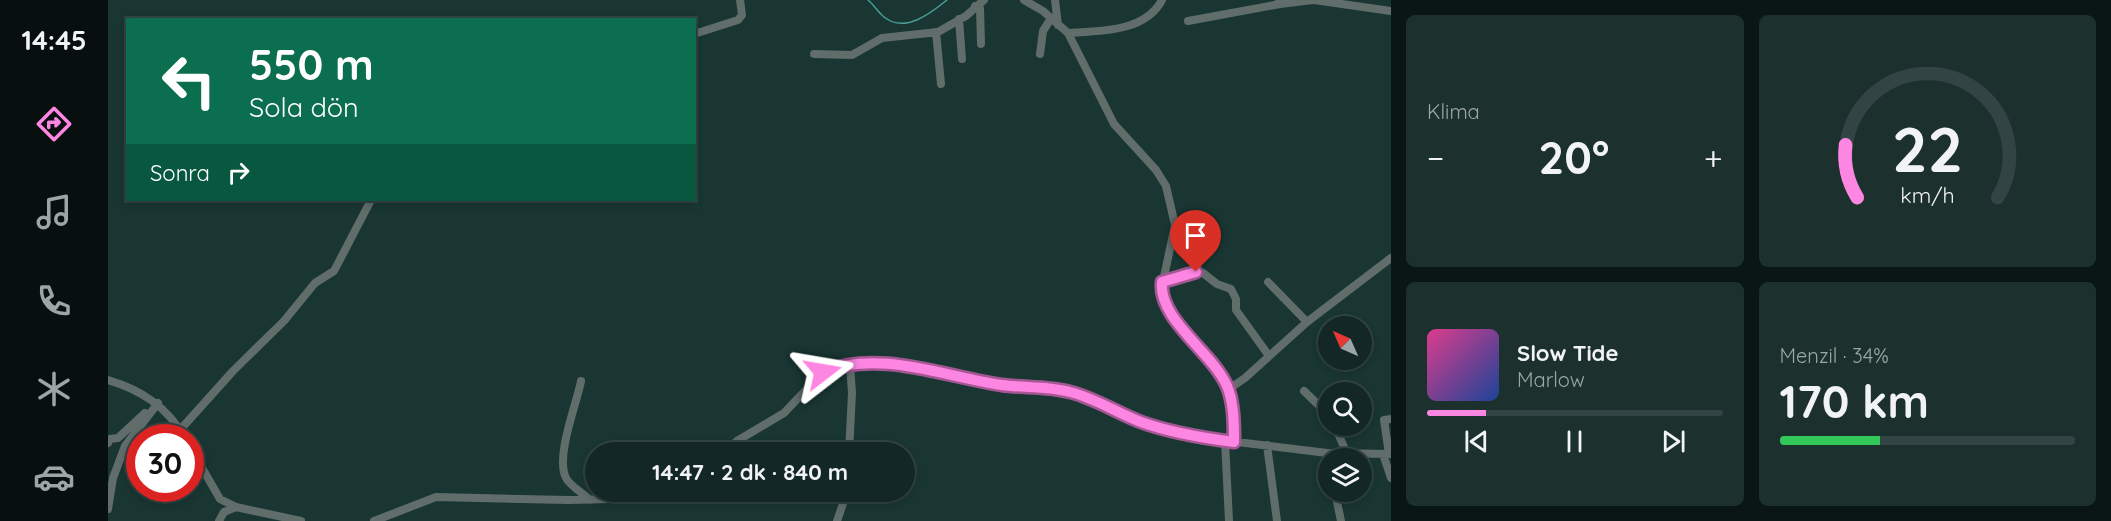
<!DOCTYPE html>
<html lang="tr">
<meta charset="utf-8">
<style>
:root{--surface:#132826;--page:#1c302e;--text:#f1f3f6;--muted:#9da6a7;--line:#324443;--accent:#fd86e2}
body{margin:0;font-family:Quicksand,sans-serif;background:var(--page);color:var(--text);height:100vh;display:flex;flex-direction:column;font-size:22px;white-space:nowrap}
*{box-sizing:border-box;margin:0}
p{font-size:20px;color:var(--muted)}
.icon{flex:none;width:33px;height:33px;fill:none;stroke:currentColor;stroke-width:2;stroke-linecap:round;stroke-linejoin:round}
.map{position:relative;flex:1;overflow:hidden}
.panel{display:flex;flex-direction:column;gap:15px;padding:15px;background:#0a1615;width:720px}
.panel>*{flex:none}
.top-card{position:absolute;left:18px;top:18px;width:570px;height:183px;border-radius:0px;box-shadow:0 3px 9px #0003,0 0 0 2px var(--line);background:#0b6e4f;color:#fff;overflow:hidden}
.needle{width:39px;rotate:315deg}
.fabs{position:absolute;left:1210px;top:316px;display:grid;gap:12px}
.fabs a{display:grid;place-items:center;width:54px;height:54px;border-radius:50%;background:var(--surface);box-shadow:0 3px 9px #0003,0 0 0 2px var(--line);font-size:30px}
.speed{position:absolute;left:18px;top:424px;display:flex;gap:12px;font-size:30px;font-weight:700;text-align:center}
.speed>*{display:grid;place-content:center;width:78px;height:78px;border-radius:50%;background:var(--surface);box-shadow:0 3px 9px #0003,0 0 0 2px var(--line);line-height:1}
.speed .limit{border:9px solid #d22;background:#fff;color:#111}
.pin{position:absolute;display:grid;place-items:center;width:51px;height:51px;color:#fff;margin:-62px -26px;border-radius:50% 50% 50% 0;rotate:-45deg;box-shadow:0 0 6px #0007}
.pin .icon{rotate:45deg}
.me{position:absolute;width:66px;margin:-33px;rotate:76deg;stroke-linejoin:round;filter:drop-shadow(0 0 4px #0008)}
.turn{display:flex;align-items:center;gap:21px;height:126px;padding:0 24px;font-size:27px}
.turn .icon{width:78px;height:78px;stroke-width:2.5}
.turn b{display:block;font-size:42px;line-height:51px}
.then{display:flex;align-items:center;height:57px;padding:0 24px;background:#0003;gap:12px;font-size:22px}
.big{font-size:45px;font-weight:700;line-height:1.1}
.panel .tile{flex:1;display:flex;flex-direction:column;justify-content:center;gap:9px;min-width:0;padding:0 21px;border-radius:9px;background:var(--page)}
.panel .dial{align-items:center;gap:0}
.dial svg{height:156px;overflow:visible;fill:none;stroke:var(--line);stroke-width:7;stroke-linecap:round;text-anchor:middle}
.dial text{fill:var(--text);stroke:none}
.song{display:flex;align-items:center;gap:18px}
.cover{width:72px;height:72px;border-radius:9px;background:linear-gradient(135deg,hsl(330 70% 55%),hsl(220 70% 35%))}
.played{height:6px;border-radius:3px;background:linear-gradient(90deg,var(--accent) 20%,var(--line) 20%)}
.keys{display:flex;justify-content:space-around;direction:ltr}
.heat{display:flex;justify-content:space-between;align-items:center;font-size:33px;direction:ltr}
.charge{height:9px;border-radius:4px;background:linear-gradient(90deg,#34c759 34%,var(--line) 0)}
.panel .tiles{flex:1;display:grid;gap:15px;grid-template-columns:repeat(2,1fr)}
.trip{position:absolute;left:477px;top:442px;width:330px;height:60px;border-radius:30px;background:var(--surface);box-shadow:0 3px 9px #0003,0 0 0 2px var(--line);font-weight:700;line-height:60px;text-align:center}
main{display:flex;flex:1;min-height:0}
.tabs{display:flex;flex-direction:column;width:108px;justify-content:space-around;align-items:center;background:#08100f;color:var(--muted)}
.tabs .icon{width:42px;height:42px}
.tabs .current{color:var(--accent)}
.tabs b{font-size:27px;color:var(--text)}
.map>svg:first-child{display:block}
</style>
<main>
<nav class="tabs">
<b>14:45</b>
<svg class="icon current" aria-label="directions" viewBox="0 0 24 24"><path d="M12 3l9 9-9 9-9-9zM9 14v-3h6M13 9l2 2-2 2"/></svg>
<svg class="icon" aria-label="music" viewBox="0 0 24 24"><path d="M9 18V5l10-2v13"/><circle cx="6" cy="18" r="3"/><circle cx="16" cy="16" r="3"/></svg>
<svg class="icon" aria-label="phone" viewBox="0 0 24 24"><path d="M5 4h4l2 5-3 2q2 4 5 5l2-3 5 2v4C11 20 4 13 5 4z"/></svg>
<svg class="icon" aria-label="climate" viewBox="0 0 24 24"><path d="M12 3v18M4 7l16 10M4 17L20 7"/></svg>
<svg class="icon" aria-label="car" viewBox="0 0 24 24"><path d="M5 17H2v-5l4-1 3-4h7l3 4 3 1v5h-3M9 17h6M6 11h13"/><circle cx="7" cy="17" r="2"/><circle cx="17" cy="17" r="2"/></svg>
</nav>
<div class="map">
<svg width="1283" height="521" viewBox="0 0 1283 521">
<rect width="100%" height="100%" fill="#193633"/>
<g fill="none" stroke-linecap="round" stroke-linejoin="round">
<path stroke="#489c95" stroke-width="1.5" d="M760 0C766 5 770 12 776 17 797 34 823 13 839 0"/>
<path stroke="#606d6b" stroke-width="8" d="M916 0 935 11 960 33C993 31 1037 32 1054 0
M947 0 950 25
M1206 0 1283 11
M1172 4 1205 0
M867 6 872 8 873 44
M851 19 854 59
M1080 21 1172 4 1171 0
M828 32 833 84
M960 33 1006 124 1048 170 1058 186 1067 225 1053 291 1065 317 1100 357 1121 389 1127 442
M586 34 630 20 634 15 632 0
M706 54 744 55 774 38 830 32 858 16 876 0
M932 54 935 31 942 20
M1054 282 1088 272 1095 273 1109 284 1123 289 1128 299V310L1161 356
M1160 282 1199 322
M0 380C34 390 59 407 77 438
M473 381C469 403 447 457 458 478 461 485 476 494 482 500
M1121 389 1137 378 1199 322 1283 258
M1196 391 1221 415
M1227 426 1238 452
M72 430 125 371 176 321 207 283 226 271 263 200
M1117 441 1121 521
M0 443 2 439 10 438 37 413
M1159 445 1169 521
M82 447 112 499 128 507 193 521
M616 453 629 441 676 413 715 372 742 365H782L808 367 895 385 962 392 1034 422 1088 437 1219 453 1283 454
M741 453 744 393 742 365
M1219 453 1221 462
M1275 454 1283 478
M1281 454 1276 420 1283 419
M1227 492 1233 521
M0 509 5 478 17 446 50 403
M111 521 116 512 128 507
M266 521 328 497 460 500 503 499 541 492
M729 521 739 492"/>
</g>
<g fill="none" stroke-linecap="round" stroke-linejoin="round">
<g stroke="#a45793" stroke-width="15">
<path id="route" d="M715 372C772 349 837 377 894 385 916 388 940 386 962 392 987 398 1009 413 1033 422 1063 433 1095 438 1126 442 1126 425 1126 402 1119 386 1104 352 1050 319 1054 282L1088 272"/>
</g>
<use href="#route" stroke="#fd86e2" stroke-width="10"/>
</g>
</svg>
<div class="fabs">
<a><svg class="needle" viewBox="-14 -14 28 28"><path d="M0-13l5 13h-10z" fill="#e53935"/><path d="M0 13l5-13h-10z" fill="#9da6a7"/></svg></a>
<a><svg class="icon" aria-label="search" viewBox="0 0 24 24"><circle cx="10" cy="10" r="6"/><path d="M15 15l6 6"/></svg></a>
<a><svg class="icon" aria-label="layers" viewBox="0 0 24 24"><path d="M12 4l9 5-9 5-9-5zM3 14l9 5 9-5"/></svg></a>
</div>
<div class="speed"><div class="limit">30</div></div>
<div class="pin" style="left:1088px;top:272px;background:#d93025"><svg class="icon" aria-label="arrive" viewBox="0 0 24 24"><path d="M6 21V4h12l-3 4 3 4H6"/></svg></div>
<svg class="me" style="left:715px;top:372px" viewBox="-20 -20 40 40"><path d="M0-17L14 15 0 8-14 15z" fill="#fd86e2" stroke="#fff" stroke-width="4"/></svg>
<div class="trip">14:47 · 2 dk · 840 m</div>
<div class="top-card">
<div class="turn"><svg class="icon" aria-label="left" viewBox="0 0 24 24"><path d="M17 20v-9H6M10 6l-5 5 5 5"/></svg><div><b>550 m</b>Sola dön</div></div>
<div class="then">Sonra<svg class="icon" aria-label="right" viewBox="0 0 24 24"><path d="M7 20v-9h11M14 6l5 5-5 5"/></svg></div>
</div>
</div>
<section class="panel">
<div class="tiles">
<div class="tile"><p>Klima</p>
<div class="heat"><a>−</a><b class="big">20°</b><a>+</a></div>
</div>
<div class="tile dial"><svg viewBox="0 0 100 80">
<path d="M14 69A42 42 0 1 1 86 69"/>
<path d="M14 69A42 42 0 0 1 8 42" stroke="#fd86e2"/>
<text x="50" y="56" font-size="32" font-weight="700">22</text>
<text x="50" y="72" font-size="11">km/h</text>
</svg></div>
<div class="tile">
<div class="song"><i class="cover"></i><div><b>Slow Tide</b><p>Marlow</p></div></div>
<div class="played"></div>
<div class="keys"><svg class="icon" aria-label="previous" viewBox="0 0 24 24"><path d="M18 5L8 12l10 7zM5 5v14"/></svg><svg class="icon" aria-label="pause" viewBox="0 0 24 24"><path d="M8 5v14M16 5v14"/></svg><svg class="icon" aria-label="next" viewBox="0 0 24 24"><path d="M6 5l10 7-10 7zM19 5v14"/></svg></div>
</div>
<div class="tile"><p>Menzil · 34%</p><b class="big">170 km</b><div class="charge"></div></div>
</div>
</section>
</main>
